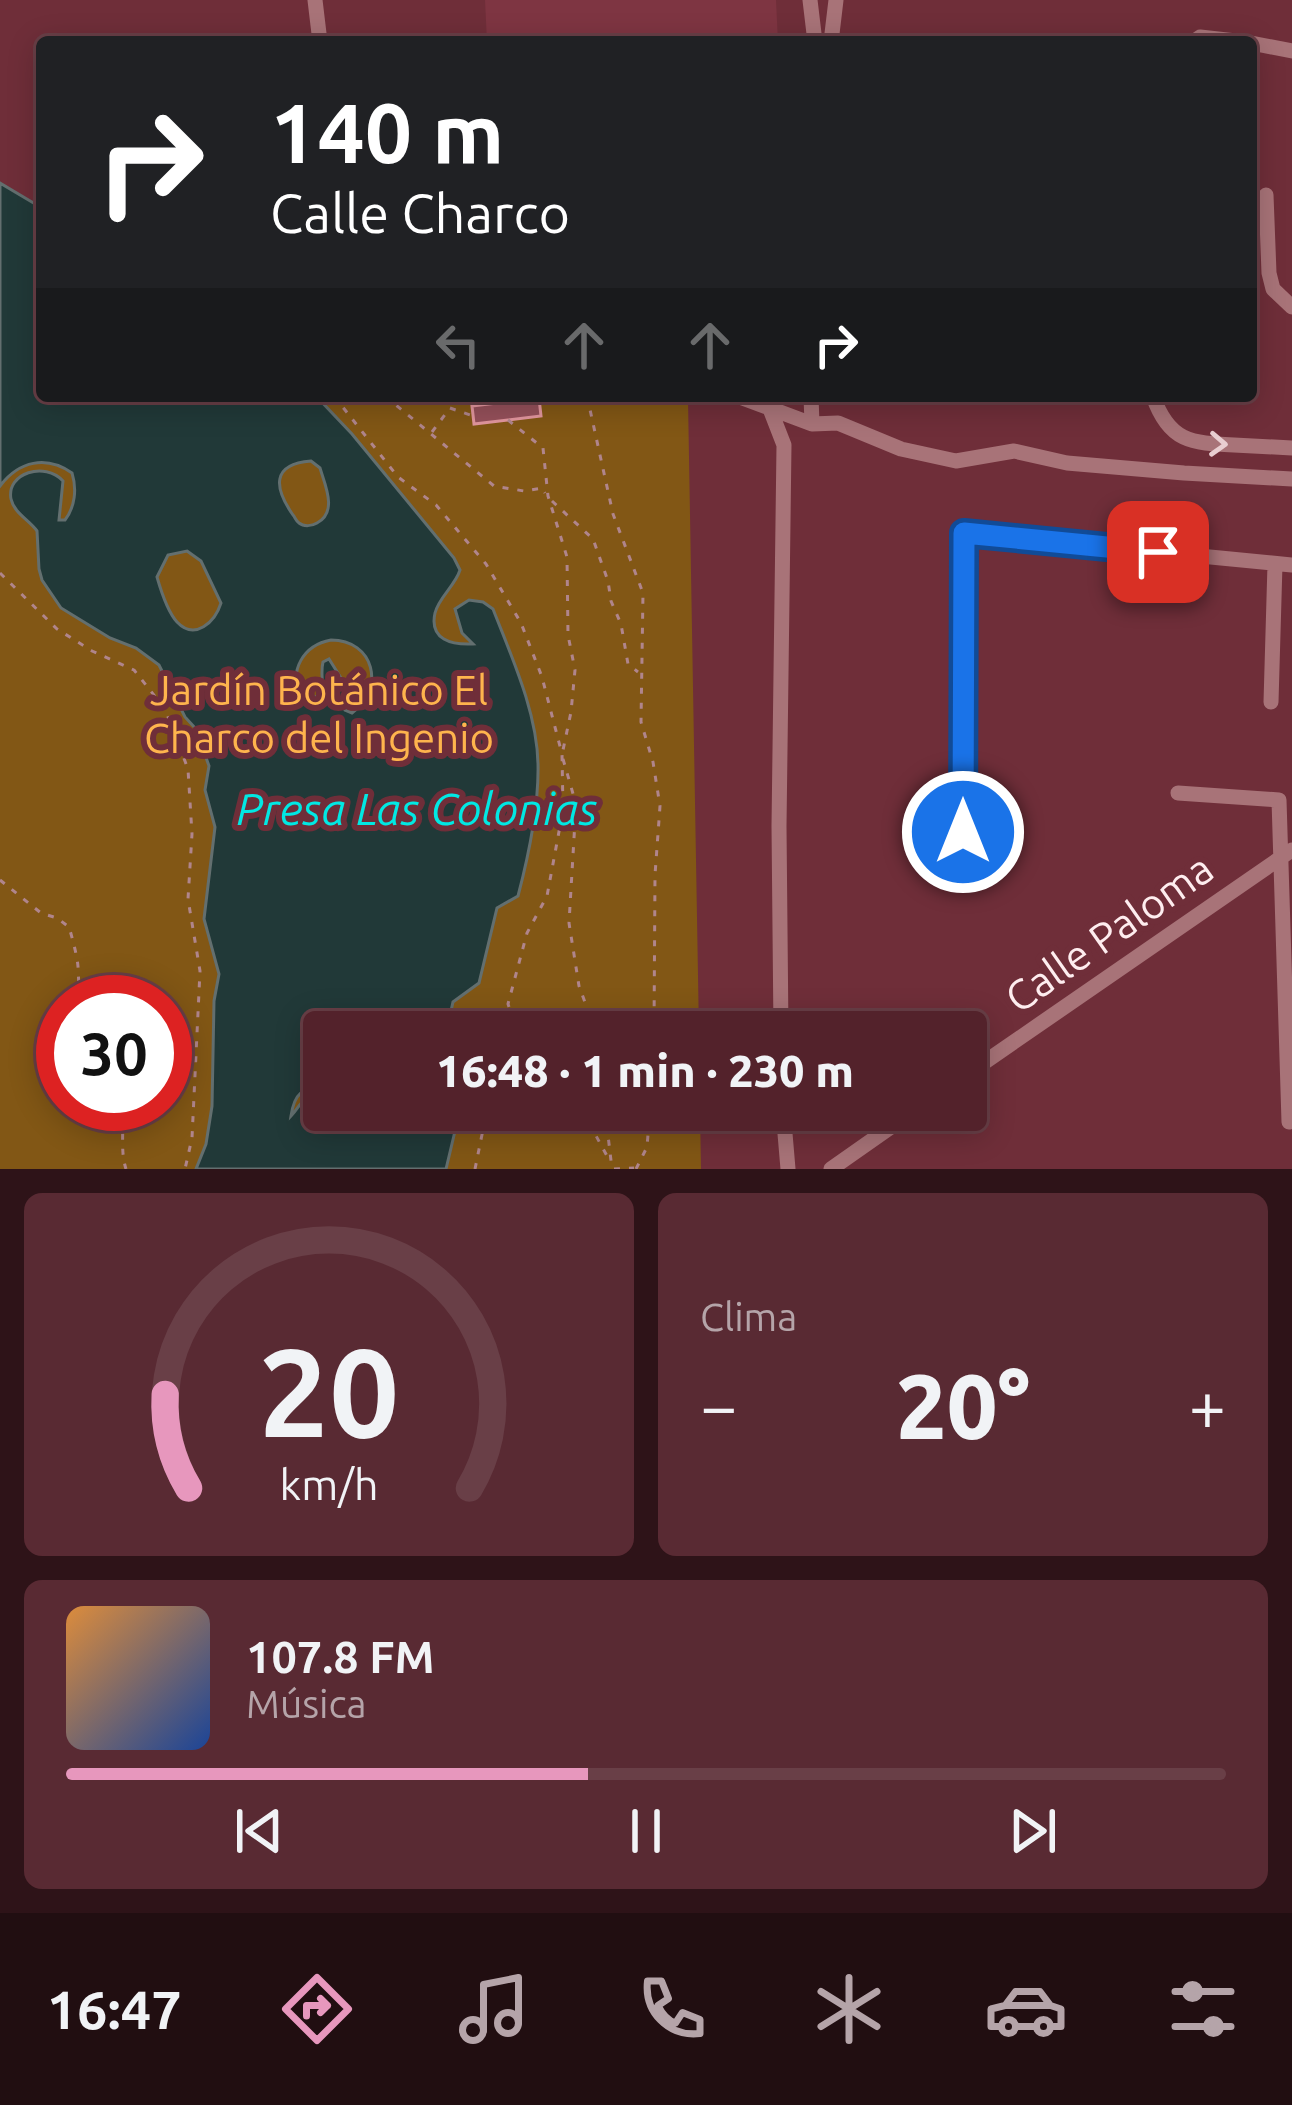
<!DOCTYPE html>
<html lang="es">
<meta charset="utf-8">
<style>
:root{--surface:#53222b;--page:#592a33;--text:#f1f3f6;--muted:#b5a4a9;--line:#693f47;--accent:#e797bd}
body{margin:0;font-family:Ubuntu,sans-serif;background:var(--page);color:var(--text);height:100vh;display:flex;flex-direction:column;font-size:45px;white-space:nowrap}
*{box-sizing:border-box;margin:0}
p{font-size:39px;color:var(--muted)}
.icon{flex:none;width:66px;height:66px;fill:none;stroke:currentColor;stroke-width:2;stroke-linecap:round;stroke-linejoin:round}
.map{position:relative;height:1169px;overflow:hidden}
.side{display:flex;flex-direction:column;gap:24px;padding:24px;background:#2e1318;flex:1}
.side>*{flex:none}
.guide{position:absolute;left:36px;top:36px;width:1221px;height:366px;border-radius:12px;box-shadow:0 6px 30px #0003,0 0 0 3px var(--line);background:#202124;color:#fff;overflow:hidden}
.speed{position:absolute;left:36px;top:975px;display:flex;gap:24px;font-size:60px;font-weight:700;text-align:center}
.speed>*{display:grid;place-content:center;width:156px;height:156px;border-radius:50%;background:var(--surface);box-shadow:0 6px 30px #0003,0 0 0 3px var(--line);line-height:1}
.speed .limit{border:18px solid #d22;background:#fff;color:#111}
.pin{position:absolute;display:grid;place-items:center;width:102px;height:102px;color:#fff;margin:-51px;border-radius:24px;box-shadow:0 6px 18px #0006}
.me{position:absolute;width:132px;margin:-66px;rotate:0deg;stroke-linejoin:round;filter:drop-shadow(0 0 9px #0008)}
.turn{display:flex;align-items:center;gap:42px;height:252px;padding:0 36px;font-size:54px}
.turn .icon{width:156px;height:156px;stroke-width:2.5}
.turn b{display:block;font-size:84px;line-height:102px}
.lanes{display:flex;align-items:center;height:114px;padding:0 36px;background:#0003;justify-content:center;gap:60px;direction:ltr}
.lanes .off{opacity:.35}
.big{font-size:90px;font-weight:800;line-height:1.1}
.side .widget{flex:1;display:flex;flex-direction:column;justify-content:center;gap:18px;min-width:0;padding:0 42px;border-radius:18px;background:var(--page)}
.side .dial{align-items:center;gap:0}
.dial svg{height:312px;overflow:visible;fill:none;stroke:var(--line);stroke-width:7;stroke-linecap:round;text-anchor:middle}
.dial text{fill:var(--text);stroke:none}
.song{display:flex;align-items:center;gap:36px}
.cover{width:144px;height:144px;border-radius:18px;background:linear-gradient(135deg,hsl(30 70% 55%),hsl(220 70% 35%))}
.played{height:12px;border-radius:6px;background:linear-gradient(90deg,var(--accent) 45%,var(--line) 45%)}
.keys{display:flex;justify-content:space-around;direction:ltr}
.heat{display:flex;justify-content:space-between;align-items:center;font-size:66px;direction:ltr}
.side .tiles{flex:1;display:grid;gap:24px;grid-template-columns:1fr 1fr}
.widget:last-child{grid-column:span 2}
.trip{position:absolute;left:303px;top:1011px;width:684px;height:120px;border-radius:12px;background:var(--surface);box-shadow:0 6px 30px #0003,0 0 0 3px var(--line);font-weight:800;line-height:120px;text-align:center}
.dock{display:flex;height:192px;justify-content:space-around;align-items:center;background:#210e11;color:var(--muted)}
.dock .icon{width:84px;height:84px}
.dock .current{color:var(--accent)}
.dock b{font-size:54px;color:var(--text)}
.map>svg:first-child{display:block}
</style>
<div class="map">
<svg width="1292" height="1169" viewBox="0 0 1292 1169">
<rect width="100%" height="100%" fill="#6f2e39"/>
<path fill="#7e3542" d="M485 0H776L778 42H487Z"/>
<path fill="#825715" fill-rule="evenodd" d="M165 396H679L688 399 699 1032H324V1110H700L701 1169H0V435ZM63 1002H165V1104H63Z"/>
<path fill="#213938" stroke="#636f6f" stroke-width="3" fill-rule="evenodd" d="M0 183 42 208V396H316L352 434 454 558 460 570C455 586 439 597 435 613 429 640 452 645 473 644L462 633 455 609 469 600 483 602 493 609C512 658 537 712 538 764 539 808 529 854 518 896L497 908 479 983 453 1002 449 1020 453 1032H324V1094C302 1083 294 1096 291 1116 303 1103 299 1097 324 1097V1110H460L446 1169H196L206 1144 212 1106 214 1001 219 974 204 919 215 827 205 790 209 766 196 729 185 717 159 665 136 648 110 638 61 608 42 580 39 569 37 531C29 520 14 513 11 499 6 473 45 461 63 481L59 520H65C75 507 77 489 72 473 46 455 19 461 0 486ZM311 461 320 468C325 485 338 512 317 523 312 526 304 527 299 523 296 521 295 517 293 515 274 488 271 464 311 461ZM187 551 201 561 221 603C215 622 195 641 177 622 167 611 161 591 157 577L168 555ZM331 640C374 640 386 688 352 713L345 710 342 703 344 694 341 678 329 659 323 662C319 677 329 692 310 700L302 697C287 671 304 645 331 640Z"/>
<path fill="#95505a" stroke="#e2969e" stroke-width="3" d="M539 398 541 416 474 424 472 406Z"/>
<g fill="none" stroke-linecap="round" stroke-linejoin="round">
<path stroke="#b0858c" stroke-width="3" stroke-dasharray="6 9" stroke-linecap="butt" d="M334 396 398 477 436 505 486 564 521 623 542 677 562 754 563 810 547 896 527 933 508 1004 514 1021 509 1032
M385 396 494 486 524 491 542 488 545 493
M587 396 613 514 643 593 641 722 653 762 660 806 655 875 654 1032
M508 420 543 448 548 496 567 557 568 635 575 670 571 712 563 750
M432 432 450 408 473 416
M552 501 593 539 608 581 611 601 621 624 628 664 638 672
M0 573 57 629 92 651 134 670 165 709 188 769 192 834 188 899 200 971 192 1138 185 1169
M563 759 576 804 569 923 579 986 596 1032
M0 880 41 913 57 918 69 927C72 937 75 948 77 959 80 975 76 986 84 1002
M515 1022 523 1032
M120 1104C126 1126 119 1147 126 1169
M582 1110 607 1156
M605 1110 612 1169
M475 1169 487 1110
M614 1169 634 1168
M636 1169 647 1147 650 1110"/>
<path stroke="#a87378" stroke-width="15" d="M315 0 320 42
M810 0 815 42
M831 42 836 0
M1193 42 1200 37 1245 42
M1251 43 1292 51
M1266 195 1269 273 1273 289 1292 307
M737 396 812 424 838 423 901 449 956 461 1014 451 1067 463 1184 473 1292 479
M811 396 812 424
M1153 396C1169 442 1191 443 1234 445 1254 446 1273 447 1292 448
M770 409 784 445 779 826 781 1032
M1271 702 1275 564
M1178 793 1279 800 1289 1122
M963 832V533L1292 565
M966 1075 1292 850
M783 1110 788 1169
M831 1169 915 1110"/>
</g>
<defs><path id="oneway-chevron" d="M-2-3.5L2.5 0L-2 3.5" fill="none" stroke-width="1.6" stroke-linecap="round" stroke-linejoin="round" transform="scale(3)"/></defs>
<use stroke="#e8ced1" href="#oneway-chevron" transform="translate(1218 444) rotate(3)"/>
<g fill="none" stroke-linecap="round" stroke-linejoin="round">
<g stroke="#114b97" stroke-width="30">
<path id="route" d="M963 832 964 533 1158 552"/>
</g>
<use href="#route" stroke="#1a73e8" stroke-width="21"/>
</g>
<g text-anchor="middle" stroke-width="12" stroke-linejoin="round" paint-order="stroke">
<g font-size="42" fill="#feb44d" stroke="#6f2e39">
<text x="319" y="705">Jardín Botánico El<tspan x="319" dy="48">Charco del Ingenio</tspan></text>
</g>
<g font-size="42" fill="#feedef" stroke="#6f2e39">
<text transform="translate(1109 933) rotate(-35)" y="15">Calle Paloma</text>
</g>
<g font-size="45" font-style="italic" fill="#01e8e3" stroke="#6f2e39">
<text x="417" y="825">Presa Las Colonias</text>
</g>
</g>
</svg>
<div class="speed"><div class="limit">30</div></div>
<div class="pin" style="left:1158px;top:552px;background:#d93025"><svg class="icon" aria-label="arrive" viewBox="0 0 24 24"><path d="M6 21V4h12l-3 4 3 4H6"/></svg></div>
<svg class="me" style="left:963px;top:832px" viewBox="-20 -20 40 40"><circle r="17" fill="#1a73e8" stroke="#fff" stroke-width="3"/><path d="M0-11L8 9 0 5-8 9z" fill="#fff"/></svg>
<div class="trip">16:48 · 1 min · 230 m</div>
<div class="guide">
<div class="turn"><svg class="icon" aria-label="right" viewBox="0 0 24 24"><path d="M7 20v-9h11M14 6l5 5-5 5"/></svg><div><b>140 m</b>Calle Charco</div></div>
<div class="lanes"><svg class="icon off" aria-label="left" viewBox="0 0 24 24"><path d="M17 20v-9H6M10 6l-5 5 5 5"/></svg><svg class="icon off" aria-label="ahead" viewBox="0 0 24 24"><path d="M12 20V5M6 11l6-6 6 6"/></svg><svg class="icon off" aria-label="ahead" viewBox="0 0 24 24"><path d="M12 20V5M6 11l6-6 6 6"/></svg><svg class="icon" aria-label="right" viewBox="0 0 24 24"><path d="M7 20v-9h11M14 6l5 5-5 5"/></svg></div>
</div>
</div>
<section class="side">
<div class="tiles">
<div class="widget dial"><svg viewBox="0 0 100 80">
<path d="M14 69A42 42 0 1 1 86 69"/>
<path d="M14 69A42 42 0 0 1 8 45" stroke="#e797bd"/>
<text x="50" y="56" font-size="32" font-weight="700">20</text>
<text x="50" y="72" font-size="11">km/h</text>
</svg></div>
<div class="widget"><p>Clima</p>
<div class="heat"><a>−</a><b class="big">20°</b><a>+</a></div>
</div>
<div class="widget">
<div class="song"><i class="cover"></i><div><b>107.8 FM</b><p>Música</p></div></div>
<div class="played"></div>
<div class="keys"><svg class="icon" aria-label="previous" viewBox="0 0 24 24"><path d="M18 5L8 12l10 7zM5 5v14"/></svg><svg class="icon" aria-label="pause" viewBox="0 0 24 24"><path d="M8 5v14M16 5v14"/></svg><svg class="icon" aria-label="next" viewBox="0 0 24 24"><path d="M6 5l10 7-10 7zM19 5v14"/></svg></div>
</div>
</div>
</section>
<nav class="dock">
<b>16:47</b>
<svg class="icon current" aria-label="directions" viewBox="0 0 24 24"><path d="M12 3l9 9-9 9-9-9zM9 14v-3h6M13 9l2 2-2 2"/></svg>
<svg class="icon" aria-label="music" viewBox="0 0 24 24"><path d="M9 18V5l10-2v13"/><circle cx="6" cy="18" r="3"/><circle cx="16" cy="16" r="3"/></svg>
<svg class="icon" aria-label="phone" viewBox="0 0 24 24"><path d="M5 4h4l2 5-3 2q2 4 5 5l2-3 5 2v4C11 20 4 13 5 4z"/></svg>
<svg class="icon" aria-label="climate" viewBox="0 0 24 24"><path d="M12 3v18M4 7l16 10M4 17L20 7"/></svg>
<svg class="icon" aria-label="car" viewBox="0 0 24 24"><path d="M5 17H2v-5l4-1 3-4h7l3 4 3 1v5h-3M9 17h6M6 11h13"/><circle cx="7" cy="17" r="2"/><circle cx="17" cy="17" r="2"/></svg>
<svg class="icon" aria-label="filters" viewBox="0 0 24 24"><path d="M4 7h16M4 17h16"/><circle cx="9" cy="7" r="2"/><circle cx="15" cy="17" r="2"/></svg>
</nav>
